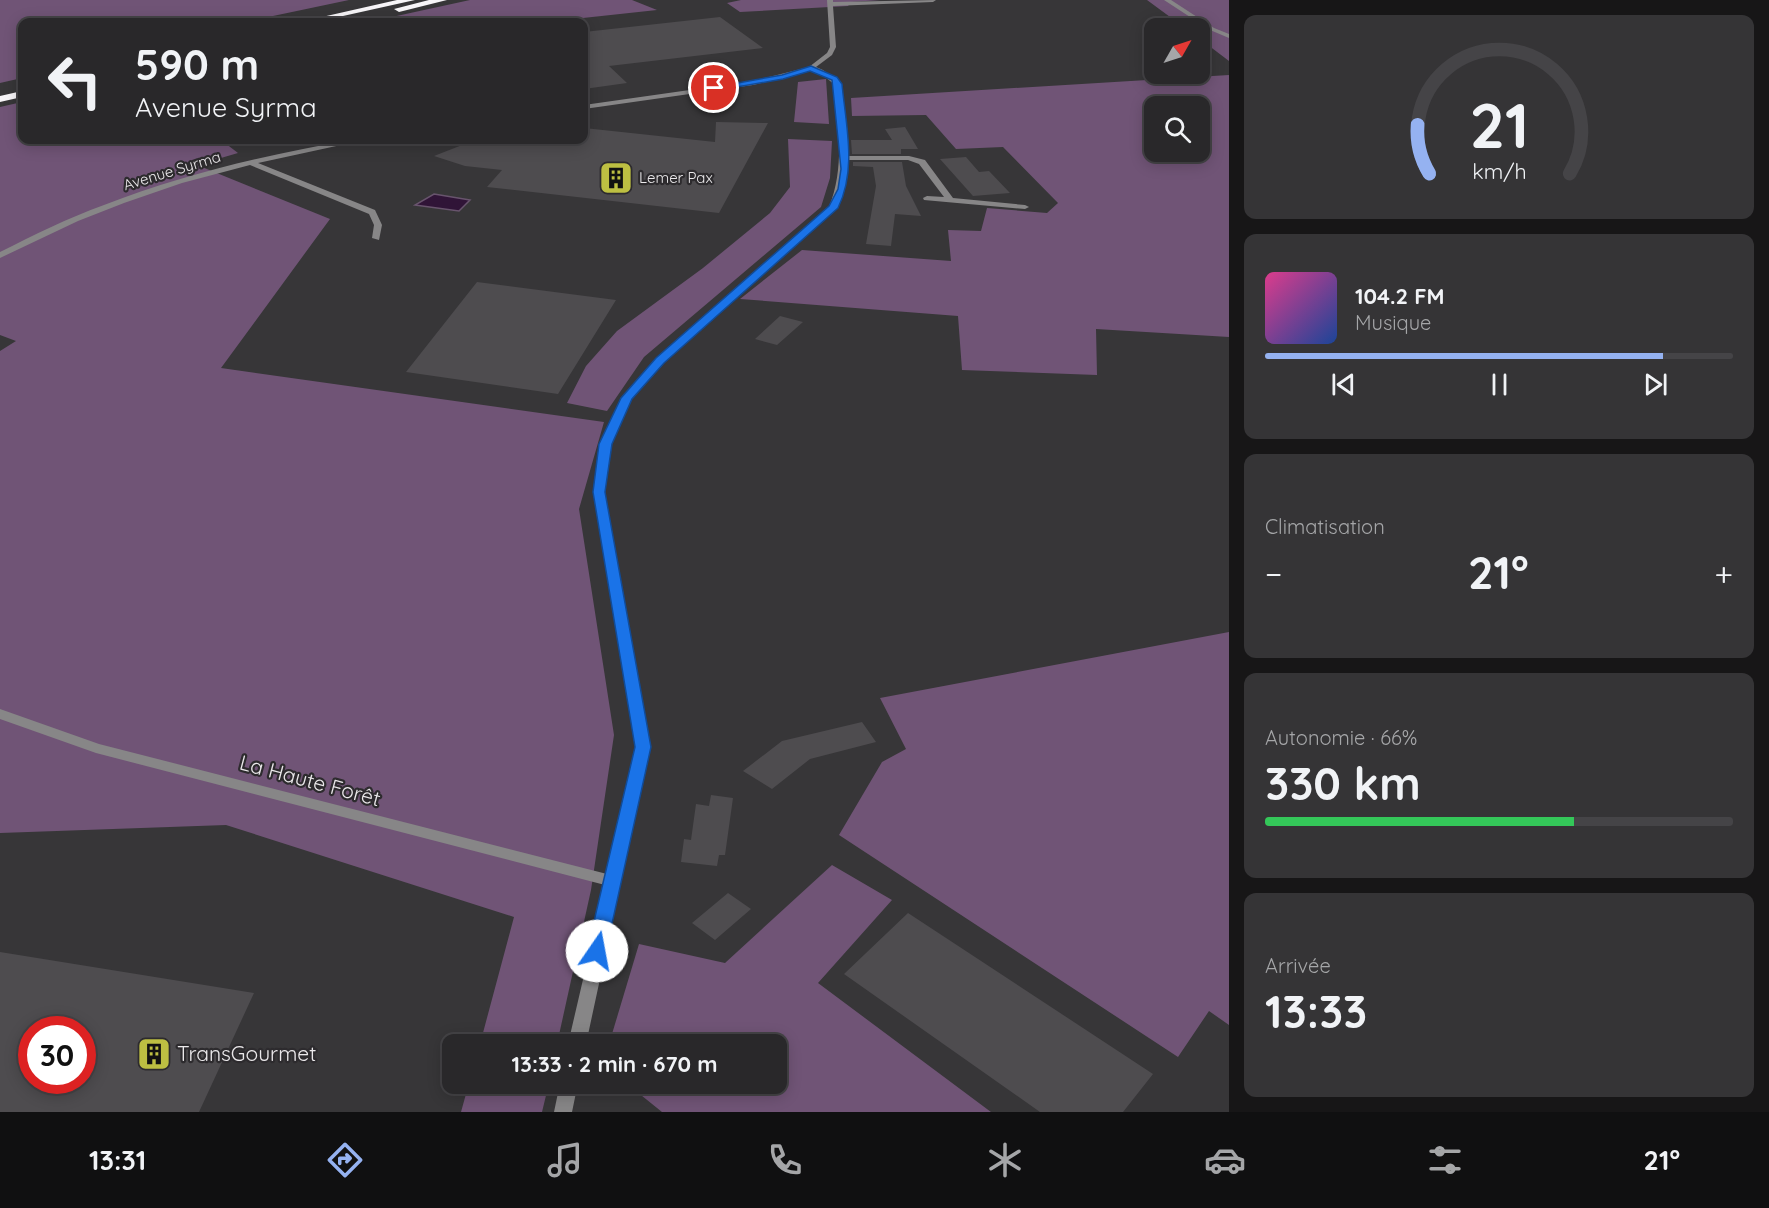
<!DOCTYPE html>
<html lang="fr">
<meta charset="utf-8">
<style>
:root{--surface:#29282a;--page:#353436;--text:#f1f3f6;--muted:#a5a6a8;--line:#454447;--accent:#95b2f1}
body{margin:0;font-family:Quicksand,sans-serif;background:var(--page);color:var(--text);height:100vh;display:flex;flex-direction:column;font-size:22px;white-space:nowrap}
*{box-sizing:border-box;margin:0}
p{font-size:20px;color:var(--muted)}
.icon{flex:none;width:33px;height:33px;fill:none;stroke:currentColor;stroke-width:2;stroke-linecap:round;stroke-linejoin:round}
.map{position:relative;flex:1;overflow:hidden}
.sheet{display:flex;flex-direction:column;gap:15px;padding:15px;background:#171617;width:540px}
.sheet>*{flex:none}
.banner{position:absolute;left:18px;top:18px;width:570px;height:126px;border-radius:12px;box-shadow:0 3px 15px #0003,0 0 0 2px var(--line);background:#29282a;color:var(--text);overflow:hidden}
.needle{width:39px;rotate:51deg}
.tools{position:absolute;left:1144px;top:18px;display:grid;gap:12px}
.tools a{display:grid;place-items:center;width:66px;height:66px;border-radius:12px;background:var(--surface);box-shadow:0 3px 15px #0003,0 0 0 2px var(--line);font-size:30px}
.speed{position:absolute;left:18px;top:1016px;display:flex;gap:12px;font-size:30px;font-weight:700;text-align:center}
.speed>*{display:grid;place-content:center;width:78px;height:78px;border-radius:50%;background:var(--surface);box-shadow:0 3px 15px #0003,0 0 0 2px var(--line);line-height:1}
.speed .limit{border:9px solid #d22;background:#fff;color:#111}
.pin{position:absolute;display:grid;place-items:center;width:51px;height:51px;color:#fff;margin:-26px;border:3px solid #fff;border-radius:50%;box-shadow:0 2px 6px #0007}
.me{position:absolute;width:66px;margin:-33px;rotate:12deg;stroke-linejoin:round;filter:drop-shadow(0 0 4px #0008)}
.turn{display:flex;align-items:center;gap:21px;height:126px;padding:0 18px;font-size:27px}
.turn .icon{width:78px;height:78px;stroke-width:2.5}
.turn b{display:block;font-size:42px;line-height:51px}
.big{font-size:45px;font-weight:800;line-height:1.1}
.sheet .card{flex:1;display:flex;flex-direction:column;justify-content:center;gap:9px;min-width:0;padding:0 21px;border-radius:12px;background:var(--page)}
.sheet .dial{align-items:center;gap:0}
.dial svg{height:156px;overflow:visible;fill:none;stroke:var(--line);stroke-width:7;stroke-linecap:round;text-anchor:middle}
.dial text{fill:var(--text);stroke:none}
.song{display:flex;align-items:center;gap:18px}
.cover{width:72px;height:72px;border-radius:9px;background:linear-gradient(135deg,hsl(330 70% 55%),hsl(220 70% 35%))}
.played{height:6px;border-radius:3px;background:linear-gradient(90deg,var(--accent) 85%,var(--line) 85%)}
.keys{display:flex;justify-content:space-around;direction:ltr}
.heat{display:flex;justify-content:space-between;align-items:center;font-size:33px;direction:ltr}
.charge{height:9px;border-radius:4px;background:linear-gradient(90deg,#34c759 66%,var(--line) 0)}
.trip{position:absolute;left:442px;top:1034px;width:345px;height:60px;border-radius:12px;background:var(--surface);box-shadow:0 3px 15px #0003,0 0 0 2px var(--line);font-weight:800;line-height:60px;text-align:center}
.tabs{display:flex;height:96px;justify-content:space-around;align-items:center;background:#101011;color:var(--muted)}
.tabs .icon{width:42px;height:42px}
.tabs .current{color:var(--accent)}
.tabs b{font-size:27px;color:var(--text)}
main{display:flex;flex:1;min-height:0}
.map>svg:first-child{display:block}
</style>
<main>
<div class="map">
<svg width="1229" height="1112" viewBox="0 0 1229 1112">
<rect width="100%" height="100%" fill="#373638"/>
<path fill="#705476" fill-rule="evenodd" d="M0 0H349L245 22H22V78L0 83Z
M470 0H632L657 10 546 22H369Z
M741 0H881L851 2 848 6 740 12 727 3Z
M1147 0H1229V61L1200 39V28H1185Z
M1229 75V337L1096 329 1097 375 962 370 958 316 740 299 802 250 951 261 948 230 981 231 987 208 1047 213 1058 203 1003 147 956 149 926 115 852 116 851 98ZM1155 106H1200V152H1155Z
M826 79 829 124 794 122 798 82Z
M22 102V140H221L238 153 197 165 330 219 221 368 604 422 579 509 614 735 591 890 557 1044H480L514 917 226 825 0 833V351L16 341 0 335V107Z
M788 139 832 141 830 178 821 207 644 357 607 411 567 403 586 366 617 331 703 268 770 213 790 187Z
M1229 632V1025L1209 1011 1178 1057 839 835 882 762 906 749 880 698Z
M832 865 892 900 818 983 991 1112H662L626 1083H777V1044H609L639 944 725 963Z
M469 1083H549L542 1112H461Z"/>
<path fill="#301437" stroke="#68546d" stroke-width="1.5" d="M434 194 470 200 459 211 415 205Z"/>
<path fill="#4e4c4f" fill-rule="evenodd" d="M720 17 763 48 609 66 627 83 584 89V32Z
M716 122 768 123 719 213 487 187 502 170 465 166 434 156 475 140H584V128L715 142Z
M905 127 918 149H901V154H852L851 140H892L885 129Z
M966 157 979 172 989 171 1010 193 973 196 940 159Z
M853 162H902L906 186 921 216 895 214 891 246 866 244 876 186 873 167 853 166Z
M477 282 616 300 558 394 406 372Z
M780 316 803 322 777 345 755 339Z
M862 722 876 742 810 759 772 789 743 771 782 741Z
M711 795 733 798 725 855H719L717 866 681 862 684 839 691 840 696 804 709 806Z
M728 893 751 909 715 940 692 923Z
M908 913 1153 1074 1123 1112H1040L844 974Z
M0 952 254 993 199 1112H0ZM32 1029H82V1080H32Z"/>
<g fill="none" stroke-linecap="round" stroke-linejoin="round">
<path fill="#878687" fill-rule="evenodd" d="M827 0H833V2L936 0 933 2 833 6 836 47 832 55 816 67 823 70 841 84 848 156H909L925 160 953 198 1025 205 1029 207 1025 209 924 200 923 198 927 196 944 197 919 164 908 160H848L843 193 836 210 663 363 631 399 610 444 605 492 650 747 586 1044H568L605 885 96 753 0 719V709L99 744 607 874 636 747 593 492 600 444 621 398 657 359 829 207C845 167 838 126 835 85L819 72 811 70 753 85 584 109V105L753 81 809 67 827 53 830 47Z
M1164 0H1171L1214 28 1229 34V38L1210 30Z
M350 140H364L258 163 375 210 382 225 379 240 372 238 374 225 369 214 250 165 182 183 124 203 78 221 0 258V252C34 235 68 218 104 205 184 174 266 155 350 140Z
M560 1083H578L572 1112H554Z"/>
<path fill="#f7f5f8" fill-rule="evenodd" d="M397 0H415L316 22H300Z
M429 0H447L399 12 394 9Z
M22 91V97L0 102V96Z"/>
</g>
<path fill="#1a73e8" stroke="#114b97" stroke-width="1.5" d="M811 66 837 77 842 84C846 126 857 169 838 208L664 363 632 399 612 444 605 492 651 747 606 951 603 956 597 958 590 956 587 951 635 747 593 492 599 444 621 398 656 358 829 206 838 189 841 169 832 80 810 71 783 79 714 91 710 88 782 75Z"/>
<defs>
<g id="building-square" transform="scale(1.725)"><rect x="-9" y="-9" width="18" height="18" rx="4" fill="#bdbf42" stroke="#2d2b2e"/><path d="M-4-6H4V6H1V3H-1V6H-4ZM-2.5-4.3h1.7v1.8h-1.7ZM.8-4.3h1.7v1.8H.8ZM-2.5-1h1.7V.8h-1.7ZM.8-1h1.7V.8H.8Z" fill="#111"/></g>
</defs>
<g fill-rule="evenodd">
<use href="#building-square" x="616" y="178"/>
<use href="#building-square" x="154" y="1054"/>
</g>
<g text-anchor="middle" stroke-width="4.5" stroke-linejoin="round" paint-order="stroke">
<g font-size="15" fill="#ebe9eb" stroke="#2d2b2e">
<text transform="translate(172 171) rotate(-17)" y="5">Avenue Syrma</text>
</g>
<g font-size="15" fill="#ebe9eb" stroke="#2d2b2e" text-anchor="start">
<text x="639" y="183">Lemer Pax</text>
</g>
<g font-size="21" fill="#ebe9eb" stroke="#2d2b2e">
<text transform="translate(310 781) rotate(15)" y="7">La Haute Forêt</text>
</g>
<g font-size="21" fill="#ebe9eb" stroke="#2d2b2e" text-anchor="start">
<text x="177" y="1061">TransGourmet</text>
</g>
</g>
</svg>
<div class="tools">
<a><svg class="needle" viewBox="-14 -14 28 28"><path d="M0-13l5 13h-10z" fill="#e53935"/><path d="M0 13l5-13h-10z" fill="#a5a6a8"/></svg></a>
<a><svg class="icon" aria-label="search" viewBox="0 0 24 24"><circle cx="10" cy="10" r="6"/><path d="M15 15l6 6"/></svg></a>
</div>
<div class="speed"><div class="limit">30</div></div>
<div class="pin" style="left:714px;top:88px;background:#d93025"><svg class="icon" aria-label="arrive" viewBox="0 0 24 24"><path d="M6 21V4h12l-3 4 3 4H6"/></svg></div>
<svg class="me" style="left:597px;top:951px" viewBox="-20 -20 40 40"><circle r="19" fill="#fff"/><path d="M0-13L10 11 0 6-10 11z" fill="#1a73e8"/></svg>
<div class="trip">13:33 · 2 min · 670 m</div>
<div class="banner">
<div class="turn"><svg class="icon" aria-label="left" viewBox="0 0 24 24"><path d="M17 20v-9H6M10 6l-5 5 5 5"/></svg><div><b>590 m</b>Avenue Syrma</div></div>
</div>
</div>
<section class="sheet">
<div class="card dial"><svg viewBox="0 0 100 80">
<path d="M14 69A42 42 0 1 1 86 69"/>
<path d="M14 69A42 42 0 0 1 8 44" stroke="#95b2f1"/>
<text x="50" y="56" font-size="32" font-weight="700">21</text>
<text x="50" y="72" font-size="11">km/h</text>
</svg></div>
<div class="card">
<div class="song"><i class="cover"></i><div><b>104.2 FM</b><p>Musique</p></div></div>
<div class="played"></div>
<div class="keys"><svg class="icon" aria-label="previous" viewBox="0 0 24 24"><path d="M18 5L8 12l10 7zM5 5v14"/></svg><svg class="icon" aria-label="pause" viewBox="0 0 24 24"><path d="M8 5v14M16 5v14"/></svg><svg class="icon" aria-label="next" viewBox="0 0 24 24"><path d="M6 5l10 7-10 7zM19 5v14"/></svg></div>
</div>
<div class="card"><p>Climatisation</p>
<div class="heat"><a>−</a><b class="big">21°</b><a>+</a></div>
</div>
<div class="card"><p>Autonomie · 66%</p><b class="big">330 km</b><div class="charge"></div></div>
<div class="card"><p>Arrivée</p><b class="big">13:33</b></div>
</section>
</main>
<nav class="tabs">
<b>13:31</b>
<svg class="icon current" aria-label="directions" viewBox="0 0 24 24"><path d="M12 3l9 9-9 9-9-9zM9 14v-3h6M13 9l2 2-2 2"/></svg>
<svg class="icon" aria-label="music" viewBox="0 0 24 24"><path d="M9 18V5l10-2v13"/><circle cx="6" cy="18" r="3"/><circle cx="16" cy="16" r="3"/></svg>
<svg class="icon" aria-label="phone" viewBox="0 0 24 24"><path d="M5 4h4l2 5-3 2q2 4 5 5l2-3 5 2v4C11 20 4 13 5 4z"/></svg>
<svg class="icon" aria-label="climate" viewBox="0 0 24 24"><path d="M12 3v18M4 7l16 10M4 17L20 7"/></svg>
<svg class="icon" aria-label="car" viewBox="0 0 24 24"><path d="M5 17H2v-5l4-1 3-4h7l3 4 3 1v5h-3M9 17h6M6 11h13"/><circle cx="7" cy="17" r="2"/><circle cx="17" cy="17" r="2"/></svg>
<svg class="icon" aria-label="filters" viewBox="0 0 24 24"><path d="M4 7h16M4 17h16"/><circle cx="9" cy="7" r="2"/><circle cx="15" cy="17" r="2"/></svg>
<b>21°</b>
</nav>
